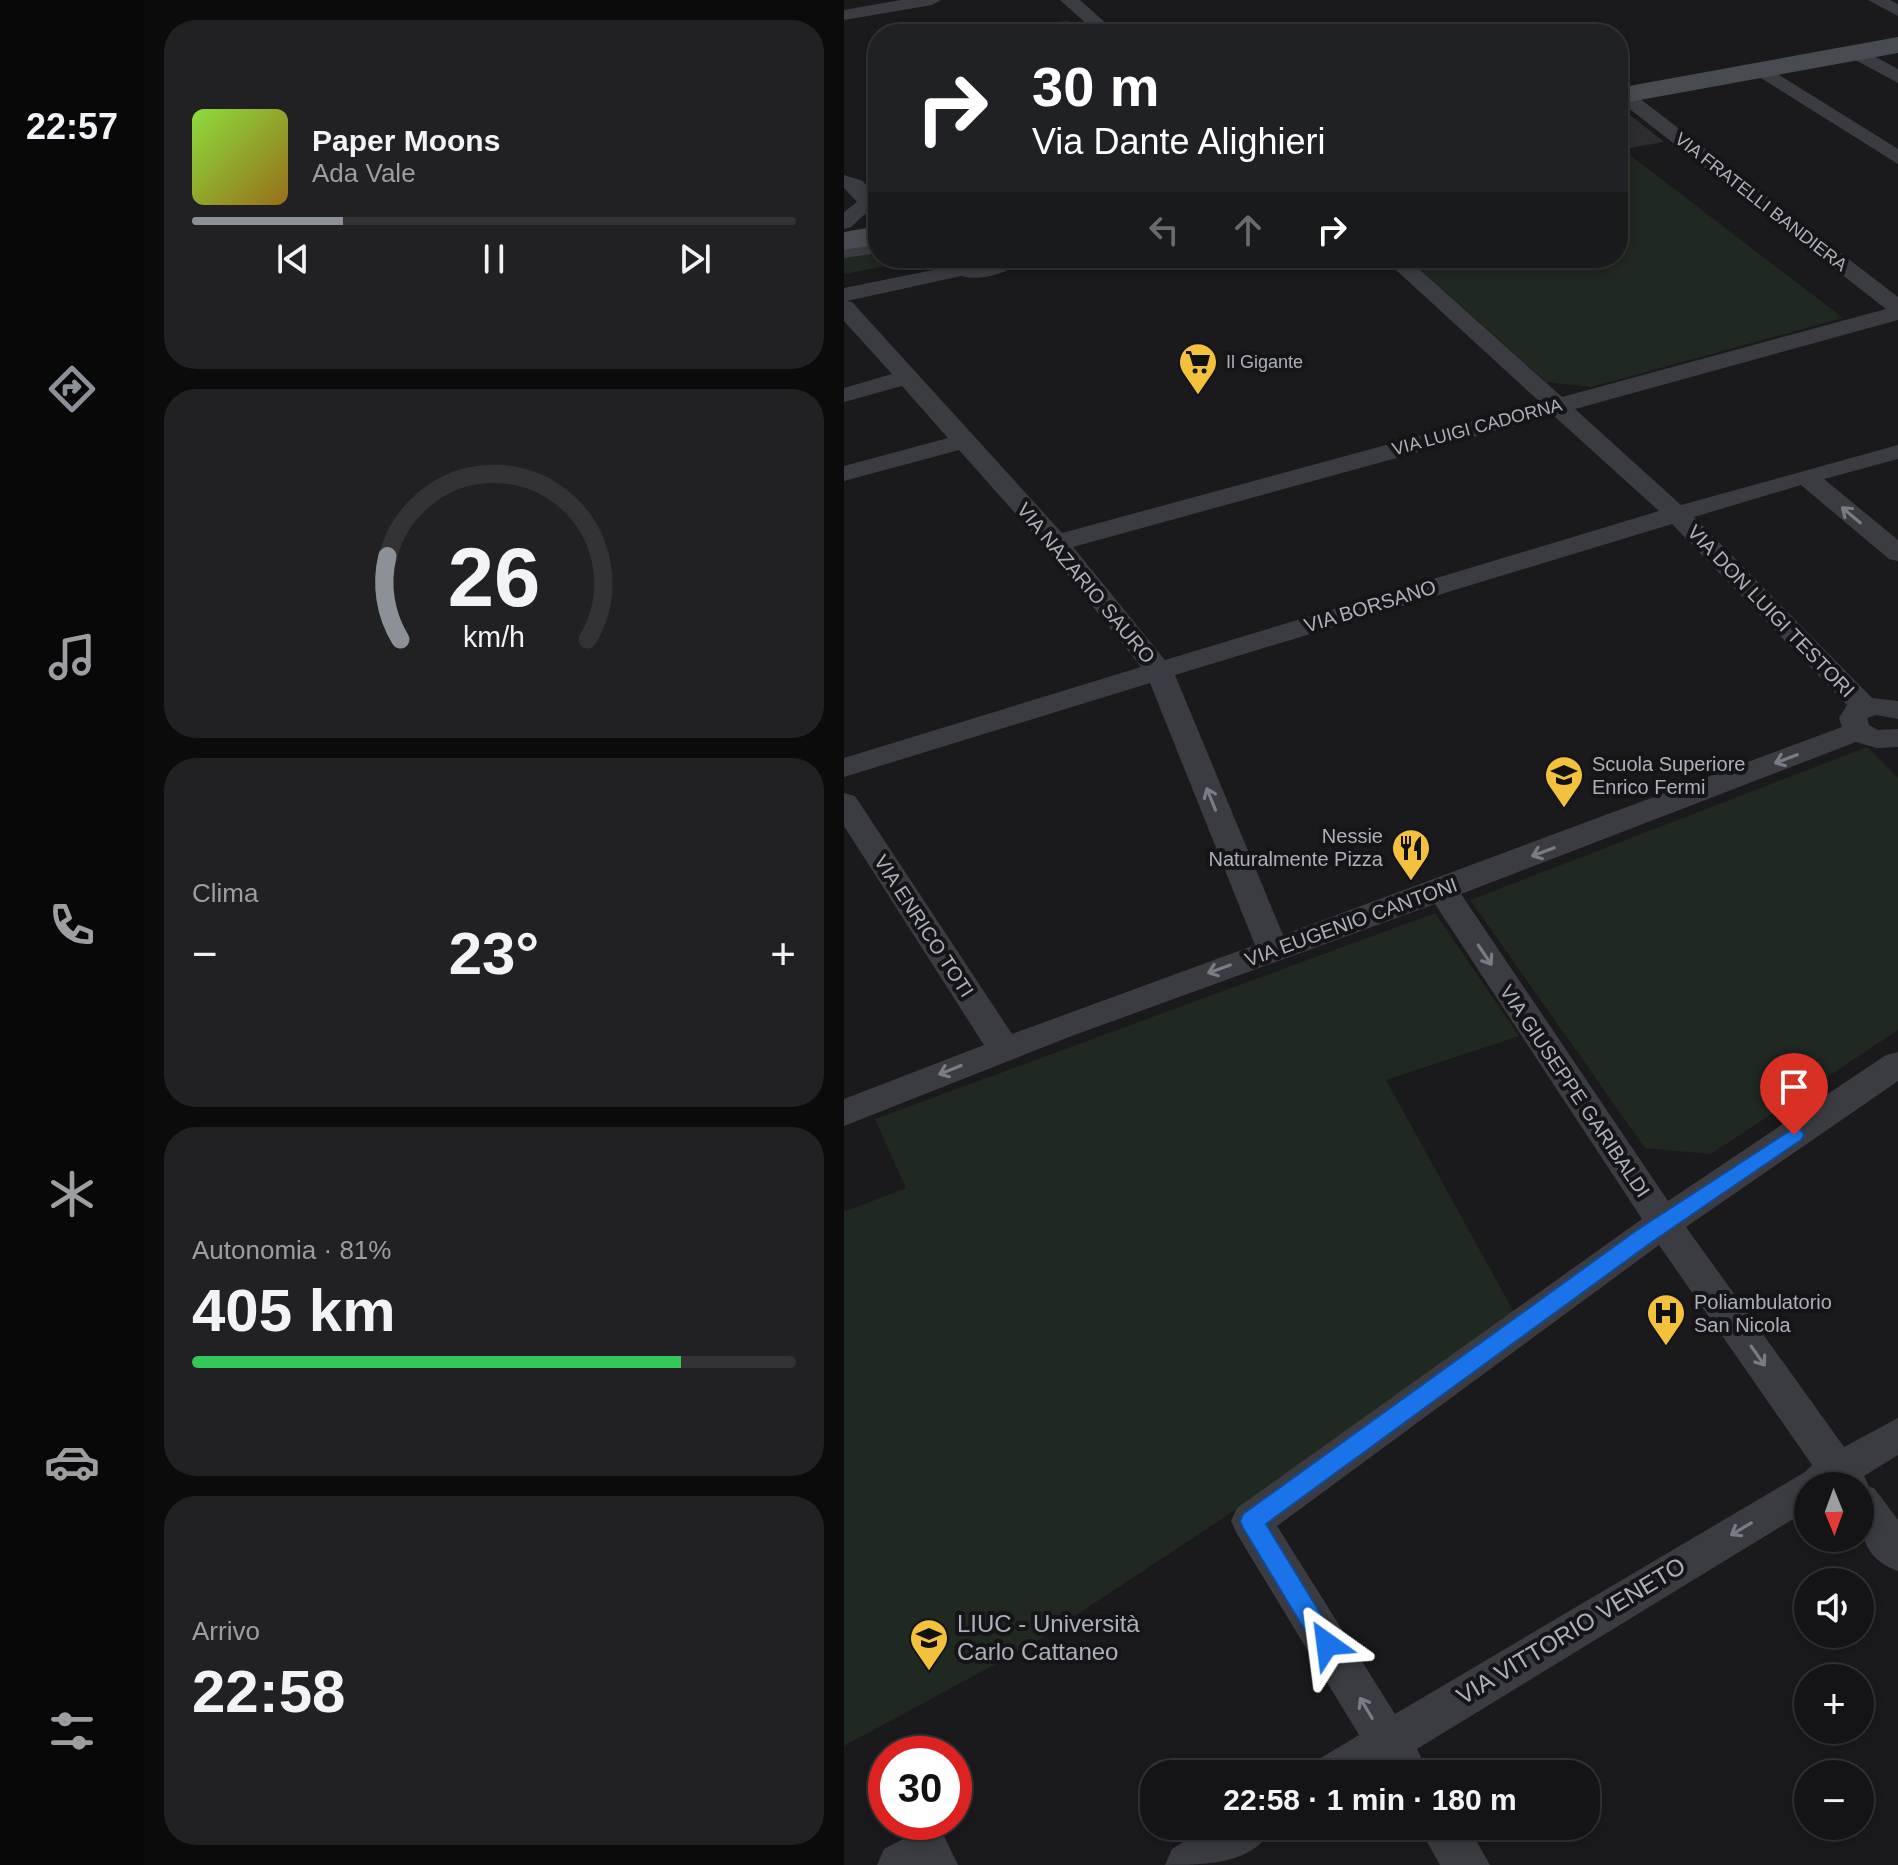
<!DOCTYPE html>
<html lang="it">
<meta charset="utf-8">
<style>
:root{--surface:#141416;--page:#212123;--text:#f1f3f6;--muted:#9d9ea1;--line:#333335;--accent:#8c9099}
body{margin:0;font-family:Helvetica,sans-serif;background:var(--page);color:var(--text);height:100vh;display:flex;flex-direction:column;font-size:30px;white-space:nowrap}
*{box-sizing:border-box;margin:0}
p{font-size:26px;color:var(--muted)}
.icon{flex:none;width:44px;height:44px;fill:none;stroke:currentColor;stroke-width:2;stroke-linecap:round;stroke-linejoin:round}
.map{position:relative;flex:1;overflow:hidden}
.details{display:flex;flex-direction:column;gap:20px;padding:20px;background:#0b0b0c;width:700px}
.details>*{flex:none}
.hud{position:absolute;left:24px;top:24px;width:760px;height:244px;border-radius:32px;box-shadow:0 4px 12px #0003,0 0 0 2px var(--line);background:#202124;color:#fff;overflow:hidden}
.needle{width:52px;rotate:179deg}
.controls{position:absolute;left:950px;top:1472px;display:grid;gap:16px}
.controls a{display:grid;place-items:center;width:80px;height:80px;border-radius:50%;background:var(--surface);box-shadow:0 4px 12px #0003,0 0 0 2px var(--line);font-size:40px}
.speed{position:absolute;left:24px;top:1736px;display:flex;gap:16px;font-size:40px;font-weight:700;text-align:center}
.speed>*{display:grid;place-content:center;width:104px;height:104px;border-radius:50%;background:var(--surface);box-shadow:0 4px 12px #0003,0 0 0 2px var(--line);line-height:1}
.speed .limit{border:12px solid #d22;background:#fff;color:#111}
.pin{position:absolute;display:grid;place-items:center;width:68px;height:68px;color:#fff;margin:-82px -34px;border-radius:50% 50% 50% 0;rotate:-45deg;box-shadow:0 0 8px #0007}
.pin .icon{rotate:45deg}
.me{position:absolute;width:88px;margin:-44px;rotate:329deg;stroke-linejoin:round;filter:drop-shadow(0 0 6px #0008)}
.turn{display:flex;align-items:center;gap:28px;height:168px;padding:0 32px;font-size:36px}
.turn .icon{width:104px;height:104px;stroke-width:2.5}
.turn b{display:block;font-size:56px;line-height:68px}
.lanes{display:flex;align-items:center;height:76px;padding:0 32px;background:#0003;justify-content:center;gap:40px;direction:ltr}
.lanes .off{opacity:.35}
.big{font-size:60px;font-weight:800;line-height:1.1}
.details .tile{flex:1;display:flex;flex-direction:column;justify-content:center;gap:12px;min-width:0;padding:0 28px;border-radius:32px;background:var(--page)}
.details .dial{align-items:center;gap:0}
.dial svg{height:208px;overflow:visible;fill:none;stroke:var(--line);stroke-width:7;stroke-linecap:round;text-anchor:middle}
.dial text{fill:var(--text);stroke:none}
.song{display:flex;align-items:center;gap:24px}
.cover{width:96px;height:96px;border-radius:12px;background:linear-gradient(135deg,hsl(90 70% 55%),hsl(40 70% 35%))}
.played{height:8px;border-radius:4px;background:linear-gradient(90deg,var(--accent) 25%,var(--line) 25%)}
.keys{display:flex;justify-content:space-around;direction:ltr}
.heat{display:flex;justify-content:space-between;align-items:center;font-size:44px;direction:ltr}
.charge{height:12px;border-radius:6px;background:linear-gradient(90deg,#34c759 81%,var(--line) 0)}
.trip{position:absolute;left:296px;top:1760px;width:460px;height:80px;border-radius:32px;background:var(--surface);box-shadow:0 4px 12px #0003,0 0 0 2px var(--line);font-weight:800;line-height:80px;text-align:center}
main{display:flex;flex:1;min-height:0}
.tab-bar{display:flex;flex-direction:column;width:144px;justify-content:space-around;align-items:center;background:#080809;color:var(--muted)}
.tab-bar .icon{width:56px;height:56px}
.tab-bar .selected{color:var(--accent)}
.tab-bar b{font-size:36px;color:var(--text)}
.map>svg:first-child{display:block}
</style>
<main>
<nav class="tab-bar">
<b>22:57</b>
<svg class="icon selected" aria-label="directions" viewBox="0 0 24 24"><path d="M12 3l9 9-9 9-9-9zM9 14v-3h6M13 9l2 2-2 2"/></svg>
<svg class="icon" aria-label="music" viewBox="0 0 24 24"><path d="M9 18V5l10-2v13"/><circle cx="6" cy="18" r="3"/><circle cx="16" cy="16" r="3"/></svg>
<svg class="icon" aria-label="phone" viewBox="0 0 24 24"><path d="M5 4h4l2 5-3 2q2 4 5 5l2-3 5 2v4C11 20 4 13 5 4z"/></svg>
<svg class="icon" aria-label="climate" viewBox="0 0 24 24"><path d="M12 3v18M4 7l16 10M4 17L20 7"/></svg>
<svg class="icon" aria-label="car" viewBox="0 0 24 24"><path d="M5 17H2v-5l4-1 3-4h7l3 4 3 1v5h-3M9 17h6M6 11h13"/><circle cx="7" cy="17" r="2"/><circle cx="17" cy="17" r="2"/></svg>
<svg class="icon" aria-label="filters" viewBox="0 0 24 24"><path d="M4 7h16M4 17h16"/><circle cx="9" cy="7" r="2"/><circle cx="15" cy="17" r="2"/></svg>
</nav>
<section class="details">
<div class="tile">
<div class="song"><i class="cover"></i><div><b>Paper Moons</b><p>Ada Vale</p></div></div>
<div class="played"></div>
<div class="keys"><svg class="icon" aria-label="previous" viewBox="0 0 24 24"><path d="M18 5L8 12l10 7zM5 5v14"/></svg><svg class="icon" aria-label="pause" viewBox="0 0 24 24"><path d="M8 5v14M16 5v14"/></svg><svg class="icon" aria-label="next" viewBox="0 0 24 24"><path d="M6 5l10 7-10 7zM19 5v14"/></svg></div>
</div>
<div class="tile dial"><svg viewBox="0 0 100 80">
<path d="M14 69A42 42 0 1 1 86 69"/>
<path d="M14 69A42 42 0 0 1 9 37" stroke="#8c9099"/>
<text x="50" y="56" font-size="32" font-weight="700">26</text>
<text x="50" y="72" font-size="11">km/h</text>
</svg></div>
<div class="tile"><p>Clima</p>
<div class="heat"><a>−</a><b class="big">23°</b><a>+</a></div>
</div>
<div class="tile"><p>Autonomia · 81%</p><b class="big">405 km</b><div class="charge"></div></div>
<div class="tile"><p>Arrivo</p><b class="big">22:58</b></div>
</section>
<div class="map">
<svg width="1054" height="1865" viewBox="0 0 1054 1865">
<rect width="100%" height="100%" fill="#1a1a1d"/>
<path fill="#202822" d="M224 20 241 34H155Z
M774 146 999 318 747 387 702 382 564 258H774Z
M34 250V258H84L0 274V255Z
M1023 747 1054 778V1030L867 1154 801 1148 626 900Z
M591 913 675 1036 542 1080 672 1316 379 1518 190 1643 0 1746V1212L62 1188 31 1119Z"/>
<path fill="#2d2d30" d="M774 107H776L820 142 774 150Z"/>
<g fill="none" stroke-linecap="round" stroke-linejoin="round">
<path fill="#3b3c42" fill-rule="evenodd" d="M57 0H97L88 5 0 20V10Z
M216 0H236L274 34H254Z
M1024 0H1046L1054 4V16Z
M1011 46 1054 69V83L1004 56 1002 52 1004 48Z
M916 63 1054 149V164L909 73 907 69 909 65Z
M779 89 786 91 1054 297V320L731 409 837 505 1054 445V459L980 479 1054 540V561L1045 559 957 485 850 517 1028 698 1054 701V719L1032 715 1023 718 1025 725 1034 730 1054 729V747L1033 748 1012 742 617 894 824 1201 1042 1055 1054 1052V1081L842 1227 1000 1447 1054 1418V1455L1020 1476 1025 1487 1030 1488 1054 1520V1571C1013 1557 1016 1522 1016 1486H964V1510L573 1749 585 1774H538L536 1771 532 1774H469L475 1759 515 1735 393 1534 387 1521 393 1508 798 1219 591 904 225 1037 0 1126V1099L140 1045 0 826V793L11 796 168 1034 411 945 306 683 0 777V758L297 667 203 549 115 450 0 481V466L104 438 58 386 0 402V388L48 374 0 321V288L89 270 102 266V258H124L122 262 131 265 145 262 146 258H168L162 271C147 277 133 280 117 276L3 301 8 302 218 533 697 403 539 258H563L718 397 1042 309 774 100V91ZM709 415 815 511 321 660 229 547ZM828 524 1003 705 995 718 998 727 439 935 331 675ZM815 1245 968 1465 961 1472 551 1714 433 1526Z
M0 175 19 181 34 202 7 227 0 229V212L13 202 0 188Z
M34 241V253L0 258V246Z
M365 1826H430C410 1865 362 1865 321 1865L328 1849Z
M574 1826H624L646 1865H596Z
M83 1827 99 1834 114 1865H33L40 1849Z"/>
<path fill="#494b52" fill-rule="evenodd" d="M1054 37V53L774 104V88Z
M34 226V244L0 250V232Z"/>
</g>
<defs><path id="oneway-shaft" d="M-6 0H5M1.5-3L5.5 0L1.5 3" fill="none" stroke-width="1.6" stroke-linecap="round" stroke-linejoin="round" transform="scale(2)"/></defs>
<g stroke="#7a7c85">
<use href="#oneway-shaft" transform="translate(1007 515) rotate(-140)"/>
<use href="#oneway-shaft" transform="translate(942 759) rotate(159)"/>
<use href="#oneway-shaft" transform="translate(367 799) rotate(-112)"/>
<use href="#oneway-shaft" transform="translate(699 852) rotate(159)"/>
<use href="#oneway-shaft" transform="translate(641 955) rotate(56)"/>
<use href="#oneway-shaft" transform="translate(375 969) rotate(160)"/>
<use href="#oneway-shaft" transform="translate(106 1070) rotate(158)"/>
<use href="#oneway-shaft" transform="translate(914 1356) rotate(55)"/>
<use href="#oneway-shaft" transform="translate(897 1529) rotate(149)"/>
<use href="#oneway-shaft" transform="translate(522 1708) rotate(-121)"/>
</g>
<path fill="#1a73e8" stroke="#114b97" stroke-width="2" d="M950 1128 957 1130 960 1135 957 1140 808 1242 422 1524 495 1644 491 1652 483 1655 474 1652 399 1528 396 1521 399 1514 793 1230Z"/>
<defs>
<g id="supermarket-pin" transform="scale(2)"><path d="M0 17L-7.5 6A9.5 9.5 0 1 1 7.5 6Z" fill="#f3c13c" stroke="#151518"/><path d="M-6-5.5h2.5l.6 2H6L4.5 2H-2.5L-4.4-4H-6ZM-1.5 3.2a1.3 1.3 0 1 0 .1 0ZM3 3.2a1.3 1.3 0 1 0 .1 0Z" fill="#111"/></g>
<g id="school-pin" transform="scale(2)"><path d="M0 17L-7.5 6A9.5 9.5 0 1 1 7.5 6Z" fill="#f3c13c" stroke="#151518"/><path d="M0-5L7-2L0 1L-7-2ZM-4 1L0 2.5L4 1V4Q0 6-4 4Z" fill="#111"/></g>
<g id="restaurant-pin" transform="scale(2)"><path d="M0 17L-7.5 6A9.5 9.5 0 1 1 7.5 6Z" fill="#f3c13c" stroke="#151518"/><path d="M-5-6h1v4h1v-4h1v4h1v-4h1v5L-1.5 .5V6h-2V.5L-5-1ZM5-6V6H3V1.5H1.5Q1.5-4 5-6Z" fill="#111"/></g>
<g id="hospital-pin" transform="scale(2)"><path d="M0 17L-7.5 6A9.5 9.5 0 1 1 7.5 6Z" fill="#f3c13c" stroke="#151518"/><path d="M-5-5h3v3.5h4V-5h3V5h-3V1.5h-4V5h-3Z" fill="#111"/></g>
<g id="university-pin" transform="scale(2)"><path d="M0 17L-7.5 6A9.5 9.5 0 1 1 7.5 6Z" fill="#f3c13c" stroke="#151518"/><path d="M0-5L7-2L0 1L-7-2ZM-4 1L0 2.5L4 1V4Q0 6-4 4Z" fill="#111"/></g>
</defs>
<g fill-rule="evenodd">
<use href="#supermarket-pin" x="354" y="362"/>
<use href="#school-pin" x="720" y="775"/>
<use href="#restaurant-pin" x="567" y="848"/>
<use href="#hospital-pin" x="822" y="1313"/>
<use href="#university-pin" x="85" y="1638"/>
</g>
<g text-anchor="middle" stroke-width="8" stroke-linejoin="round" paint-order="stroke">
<g font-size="18" fill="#adb0bc" stroke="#151518">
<text transform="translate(917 202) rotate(38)" y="6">VIA FRATELLI BANDIERA</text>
<text transform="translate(633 427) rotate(-15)" y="6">VIA LUIGI CADORNA</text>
</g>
<g font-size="18" fill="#adb0bc" stroke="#151518" text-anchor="start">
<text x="382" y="368">Il Gigante</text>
</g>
<g font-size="20" fill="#adb0bc" stroke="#151518">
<text transform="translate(242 583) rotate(50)" y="7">VIA NAZARIO SAURO</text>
<text transform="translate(526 606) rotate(-17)" y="7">VIA BORSANO</text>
<text transform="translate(927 611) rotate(46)" y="7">VIA DON LUIGI TESTORI</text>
<text transform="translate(507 922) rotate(-20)" y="7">VIA EUGENIO CANTONI</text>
<text transform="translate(80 926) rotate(57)" y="7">VIA ENRICO TOTI</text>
<text transform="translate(731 1091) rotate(56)" y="7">VIA GIUSEPPE GARIBALDI</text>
</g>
<g font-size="20" fill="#adb0bc" stroke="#151518" text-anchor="start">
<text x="748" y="771">Scuola Superiore<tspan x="748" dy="23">Enrico Fermi</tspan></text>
<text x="539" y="843" text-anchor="end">Nessie<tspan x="539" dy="23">Naturalmente Pizza</tspan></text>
<text x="850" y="1309">Poliambulatorio<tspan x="850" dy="23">San Nicola</tspan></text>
</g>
<g font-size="24" fill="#adb0bc" stroke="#151518" text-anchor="start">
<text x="113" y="1632">LIUC - Università<tspan x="113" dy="28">Carlo Cattaneo</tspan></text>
</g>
<g font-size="24" fill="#adb0bc" stroke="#151518">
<text transform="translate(727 1631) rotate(-31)" y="8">VIA VITTORIO VENETO</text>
</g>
</g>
</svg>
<div class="controls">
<a><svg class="needle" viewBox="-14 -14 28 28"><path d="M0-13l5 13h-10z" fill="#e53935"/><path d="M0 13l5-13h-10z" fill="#9d9ea1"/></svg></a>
<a><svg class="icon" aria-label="sound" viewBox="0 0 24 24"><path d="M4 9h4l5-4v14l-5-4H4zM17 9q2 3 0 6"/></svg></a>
<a>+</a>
<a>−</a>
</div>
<div class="speed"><div class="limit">30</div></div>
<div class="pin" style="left:950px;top:1135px;background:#d93025"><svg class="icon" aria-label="arrive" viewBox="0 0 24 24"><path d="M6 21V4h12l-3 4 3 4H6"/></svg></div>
<svg class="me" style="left:483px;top:1644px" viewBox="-20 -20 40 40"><path d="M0-17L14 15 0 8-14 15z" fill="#1a73e8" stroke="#fff" stroke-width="4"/></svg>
<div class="trip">22:58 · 1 min · 180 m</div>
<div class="hud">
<div class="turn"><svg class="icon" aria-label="right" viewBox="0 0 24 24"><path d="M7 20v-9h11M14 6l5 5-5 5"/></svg><div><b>30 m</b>Via Dante Alighieri</div></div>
<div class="lanes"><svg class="icon off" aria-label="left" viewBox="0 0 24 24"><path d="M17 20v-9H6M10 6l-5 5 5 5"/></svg><svg class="icon off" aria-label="ahead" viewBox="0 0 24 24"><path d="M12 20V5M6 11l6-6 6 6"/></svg><svg class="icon" aria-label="right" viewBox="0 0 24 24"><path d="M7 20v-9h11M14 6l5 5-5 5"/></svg></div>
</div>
</div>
</main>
